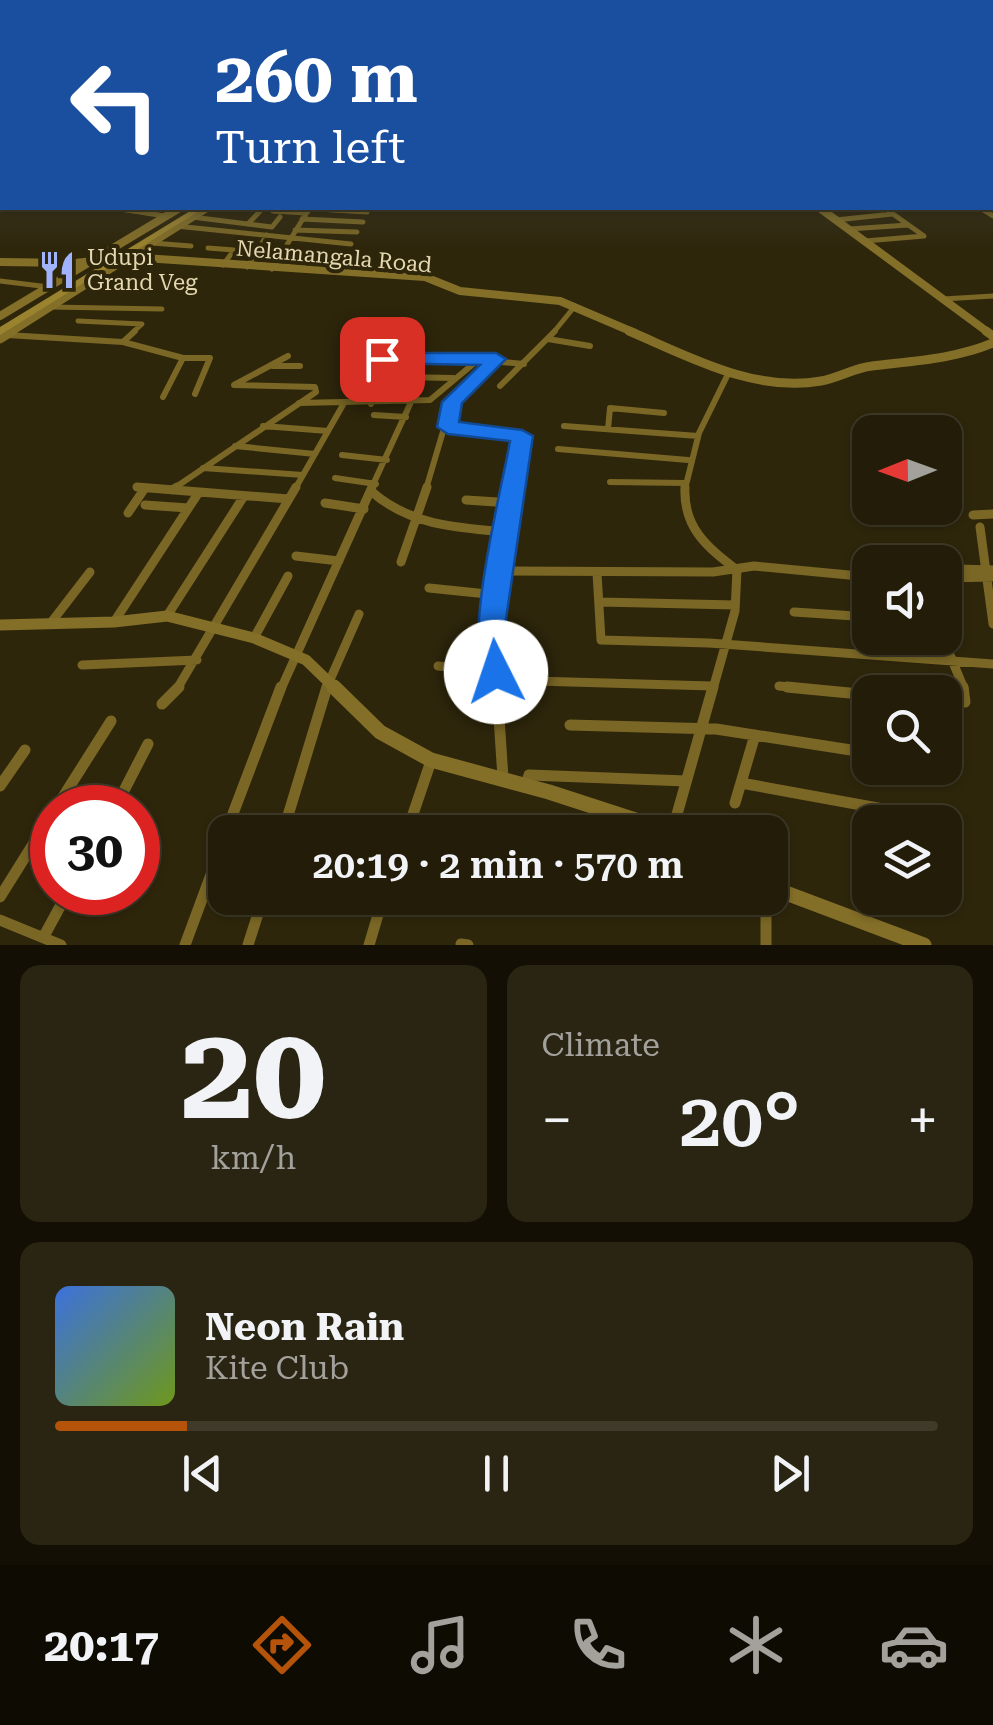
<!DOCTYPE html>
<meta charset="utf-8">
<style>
:root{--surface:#221c08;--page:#2a2512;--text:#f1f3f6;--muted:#a2a19c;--line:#3f3a29;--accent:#b45309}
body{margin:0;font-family:"Roboto Serif",serif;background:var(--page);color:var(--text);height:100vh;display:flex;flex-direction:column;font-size:38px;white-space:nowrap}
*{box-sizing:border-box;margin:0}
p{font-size:32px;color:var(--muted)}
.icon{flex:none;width:55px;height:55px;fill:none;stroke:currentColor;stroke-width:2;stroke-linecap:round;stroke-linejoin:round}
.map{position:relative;height:945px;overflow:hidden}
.sheet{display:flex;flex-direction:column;gap:20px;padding:20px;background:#130f04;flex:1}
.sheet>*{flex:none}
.hud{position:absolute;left:0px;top:0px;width:995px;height:210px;box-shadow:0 2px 8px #0004,0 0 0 2px var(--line);background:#1a4fa0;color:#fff;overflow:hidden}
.needle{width:65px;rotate:269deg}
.controls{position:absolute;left:852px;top:415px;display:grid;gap:20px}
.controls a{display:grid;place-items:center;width:110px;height:110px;border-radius:20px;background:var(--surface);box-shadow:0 2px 8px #0004,0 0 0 2px var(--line);font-size:50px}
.speed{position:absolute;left:30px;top:785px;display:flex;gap:20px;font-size:50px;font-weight:700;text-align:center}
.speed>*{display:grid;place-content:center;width:130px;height:130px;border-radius:50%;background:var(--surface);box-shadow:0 2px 8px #0004,0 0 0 2px var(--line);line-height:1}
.speed .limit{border:15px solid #d22;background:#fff;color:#111}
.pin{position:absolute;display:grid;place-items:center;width:85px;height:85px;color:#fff;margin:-42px;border-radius:20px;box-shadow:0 5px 15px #0006}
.me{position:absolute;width:110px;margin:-55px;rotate:356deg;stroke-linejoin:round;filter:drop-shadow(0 0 8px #0008)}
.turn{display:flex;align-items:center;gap:35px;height:210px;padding:0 50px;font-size:45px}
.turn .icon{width:130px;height:130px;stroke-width:2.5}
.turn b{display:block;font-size:70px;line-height:85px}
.big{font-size:75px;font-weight:600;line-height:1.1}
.sheet .widget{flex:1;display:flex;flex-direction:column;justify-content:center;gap:15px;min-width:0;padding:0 35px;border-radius:20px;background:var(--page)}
.sheet .dial{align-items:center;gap:0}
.dial b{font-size:130px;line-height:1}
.song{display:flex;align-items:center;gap:30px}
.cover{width:120px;height:120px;border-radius:15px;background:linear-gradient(135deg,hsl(220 70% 55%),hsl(80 70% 35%))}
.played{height:10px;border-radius:5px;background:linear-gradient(90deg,var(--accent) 15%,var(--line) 15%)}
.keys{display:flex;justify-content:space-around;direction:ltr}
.heat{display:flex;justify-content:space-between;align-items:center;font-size:55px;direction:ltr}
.sheet .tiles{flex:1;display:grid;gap:20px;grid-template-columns:1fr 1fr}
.widget:last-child{grid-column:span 2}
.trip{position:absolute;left:208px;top:815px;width:580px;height:100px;border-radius:20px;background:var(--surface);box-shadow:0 2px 8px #0004,0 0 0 2px var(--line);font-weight:600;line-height:100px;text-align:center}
.menu{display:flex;height:160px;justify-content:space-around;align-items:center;background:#0e0b03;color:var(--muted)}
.menu .icon{width:70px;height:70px}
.menu .on{color:var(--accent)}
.menu b{font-size:45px;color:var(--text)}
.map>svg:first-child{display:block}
</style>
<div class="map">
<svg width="993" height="945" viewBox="0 0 993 945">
<rect width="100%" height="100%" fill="#2e260b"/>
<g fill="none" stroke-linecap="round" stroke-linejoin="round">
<path stroke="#7a6725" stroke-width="4" d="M111 208 138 212
M884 208 890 212
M979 208 986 212
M309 209 367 212
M822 210 842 208
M273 211 289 212
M259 212 263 208
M308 212 310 208"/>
<path stroke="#7a6725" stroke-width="5" d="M121 209 165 216
M318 209 367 212
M982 209 993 216
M822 210 827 209
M273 211 306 213
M192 217 272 227 280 217
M302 219 363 222
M836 220 892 214
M248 224 262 209
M176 226 351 244
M849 229 908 225
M295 230 357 232
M865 241 924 236 886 209
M152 243 191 246
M208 248 234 250 223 265
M284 251 344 253
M247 267 267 235
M272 269 309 209
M0 281 49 287
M943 299 993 296
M51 307 162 309
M78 321 142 324 132 333
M553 333 575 306"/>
<path stroke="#7a6725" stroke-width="6" d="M7 335 123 342 183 358 163 397
M548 339 590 346
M123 342 135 331
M183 358H210L195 394
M382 359 478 360
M273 366H300
M348 376 453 378
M500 386 555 331
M299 403 430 400 478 360 524 364
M371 404 377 377
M374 415 406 417
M263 426 328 431
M564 426 698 436
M447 427 522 436 515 489
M608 429 610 408 664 413
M235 446 315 454
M558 449 688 460
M342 455 387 460
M203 468 303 475
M335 478 376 484
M610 482 686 483
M137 487 165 489
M173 489 316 392 315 387 234 385 288 356
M295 489 344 403
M371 489 411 402
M426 489 452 401 497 359
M685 489 699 433 729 372"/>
<path stroke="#7a6725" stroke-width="9" d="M137 487 289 499
M685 487C683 528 707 547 737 570L735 611 713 689
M172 490 177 487
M372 492C411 526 459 528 508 532
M466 500 512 503
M325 503 364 509
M145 505 188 508
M128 513 145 488
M973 515 993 514
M980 527 993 624
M296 556 339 561
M401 562 427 487
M503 571 713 572 754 566 870 577
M597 573 601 640 709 643 993 664
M945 574 957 569 993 570
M945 578 993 577
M429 588 497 595
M600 602 735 605
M794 612 870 617
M167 616 244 496
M114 622 199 492
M50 624 90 572
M254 638 288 576
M943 638 964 689
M82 665 197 660
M438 666 495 672
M497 680 712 686
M779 686 812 689
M177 689 296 487
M281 689 372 487
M326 689 359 614
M497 689 492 619 515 487"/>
<path stroke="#7a6725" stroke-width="11" d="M497 687 503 778
M787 687 870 695
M945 702H965L963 687
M162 704 179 687
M570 725 716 729 870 753
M741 783 916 815
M526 785 529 775 686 781
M0 786 25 750
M735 803 755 735
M56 808 111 721
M115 808 148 744
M226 832 281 687
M283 832 327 687
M407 832 431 761
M672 832 713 687
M0 897 52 814
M766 898V945
M0 920 61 945
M44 936 68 892
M461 944 468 945
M185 945 225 837
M248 945 263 898
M369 945 383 898"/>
<path stroke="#846f28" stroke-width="5" d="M819 208 824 212
M173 212 180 208
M201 212 207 208"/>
<path stroke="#846f28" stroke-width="8" d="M821 209 989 333
M0 262 75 263 129 257 425 277 460 291 560 301 635 333
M0 316 178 209
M9 333 205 209"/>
<path stroke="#846f28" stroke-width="9" d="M629 331C688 356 754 393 821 381 838 378 854 368 872 366 913 361 955 359 993 343
M986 331 993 336
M0 339 13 331"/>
<path stroke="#846f28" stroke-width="11" d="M0 625 114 622 167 616 254 638 306 660 336 689"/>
<path stroke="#846f28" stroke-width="15" d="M334 687 380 732 431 760 549 792 672 832
M770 887 924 945"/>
<path fill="#9a832f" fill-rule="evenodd" d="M195 208H204L0 335V327Z"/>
</g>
<linearGradient id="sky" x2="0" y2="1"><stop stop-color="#191506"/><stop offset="0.47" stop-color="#46473f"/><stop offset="1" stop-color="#46473f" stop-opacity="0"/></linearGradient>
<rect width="993" height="249" fill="url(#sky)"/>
<path fill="#1a73e8" stroke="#114b97" stroke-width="2.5" d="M382 353H496L506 359 462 403 459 422 522 430 533 436 506 619 510 672 506 680 496 684 485 680C463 637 501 493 510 441L448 434 437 427 442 402 480 365 376 363 373 359Z"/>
<defs>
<g id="restaurant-bare" transform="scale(3)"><path d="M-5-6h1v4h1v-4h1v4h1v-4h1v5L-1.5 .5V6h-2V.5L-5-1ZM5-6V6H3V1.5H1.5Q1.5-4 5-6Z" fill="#a1b3fd" stroke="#2e260b" stroke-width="2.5" paint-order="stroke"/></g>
</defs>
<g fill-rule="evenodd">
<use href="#restaurant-bare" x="57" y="270"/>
</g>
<g text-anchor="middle" stroke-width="8" stroke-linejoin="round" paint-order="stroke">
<g font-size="22" fill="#e4d8b0" stroke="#2e260b">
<text transform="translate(334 256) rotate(5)" y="8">Nelamangala Road</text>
</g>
<g font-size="22" fill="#e4d8b0" stroke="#2e260b" text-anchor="start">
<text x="87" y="265">Udupi<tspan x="87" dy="25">Grand Veg</tspan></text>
</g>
</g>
</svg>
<div class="controls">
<a><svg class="needle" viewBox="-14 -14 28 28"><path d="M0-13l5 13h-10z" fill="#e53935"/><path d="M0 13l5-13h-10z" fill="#a2a19c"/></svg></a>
<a><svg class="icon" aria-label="sound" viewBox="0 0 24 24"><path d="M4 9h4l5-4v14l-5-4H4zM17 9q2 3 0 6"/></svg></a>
<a><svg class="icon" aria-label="search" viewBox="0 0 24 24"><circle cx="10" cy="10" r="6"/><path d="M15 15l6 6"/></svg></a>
<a><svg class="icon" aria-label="layers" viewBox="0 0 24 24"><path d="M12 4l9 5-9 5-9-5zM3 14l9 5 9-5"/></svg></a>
</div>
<div class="speed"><div class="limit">30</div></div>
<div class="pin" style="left:382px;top:359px;background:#d93025"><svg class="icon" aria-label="arrive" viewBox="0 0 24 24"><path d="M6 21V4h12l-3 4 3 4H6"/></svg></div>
<svg class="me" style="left:496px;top:672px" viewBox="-20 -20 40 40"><circle r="19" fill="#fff"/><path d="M0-13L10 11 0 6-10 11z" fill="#1a73e8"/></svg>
<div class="trip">20:19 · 2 min · 570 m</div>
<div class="hud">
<div class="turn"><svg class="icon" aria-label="left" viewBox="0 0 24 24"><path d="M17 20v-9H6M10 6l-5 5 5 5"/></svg><div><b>260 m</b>Turn left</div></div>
</div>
</div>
<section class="sheet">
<div class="tiles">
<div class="widget dial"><b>20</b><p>km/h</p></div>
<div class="widget"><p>Climate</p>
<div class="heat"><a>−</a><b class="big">20°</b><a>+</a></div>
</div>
<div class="widget">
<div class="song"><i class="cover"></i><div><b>Neon Rain</b><p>Kite Club</p></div></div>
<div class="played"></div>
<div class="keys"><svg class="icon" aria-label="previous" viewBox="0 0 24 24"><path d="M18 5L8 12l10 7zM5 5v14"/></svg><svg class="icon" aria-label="pause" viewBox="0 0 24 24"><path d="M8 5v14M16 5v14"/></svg><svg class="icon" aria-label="next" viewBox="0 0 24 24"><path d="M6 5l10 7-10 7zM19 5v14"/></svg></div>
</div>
</div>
</section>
<nav class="menu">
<b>20:17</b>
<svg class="icon on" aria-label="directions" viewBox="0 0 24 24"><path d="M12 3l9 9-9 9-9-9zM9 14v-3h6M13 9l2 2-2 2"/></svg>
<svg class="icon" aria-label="music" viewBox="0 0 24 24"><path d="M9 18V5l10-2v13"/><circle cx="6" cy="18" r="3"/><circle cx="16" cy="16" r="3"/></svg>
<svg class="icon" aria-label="phone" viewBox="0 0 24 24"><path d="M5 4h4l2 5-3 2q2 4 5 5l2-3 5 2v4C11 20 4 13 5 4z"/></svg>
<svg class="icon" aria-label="climate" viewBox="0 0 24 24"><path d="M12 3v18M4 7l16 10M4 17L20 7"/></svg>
<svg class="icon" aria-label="car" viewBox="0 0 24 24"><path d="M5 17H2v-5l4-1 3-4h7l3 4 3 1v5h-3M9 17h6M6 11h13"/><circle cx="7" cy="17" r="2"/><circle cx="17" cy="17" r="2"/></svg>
</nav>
